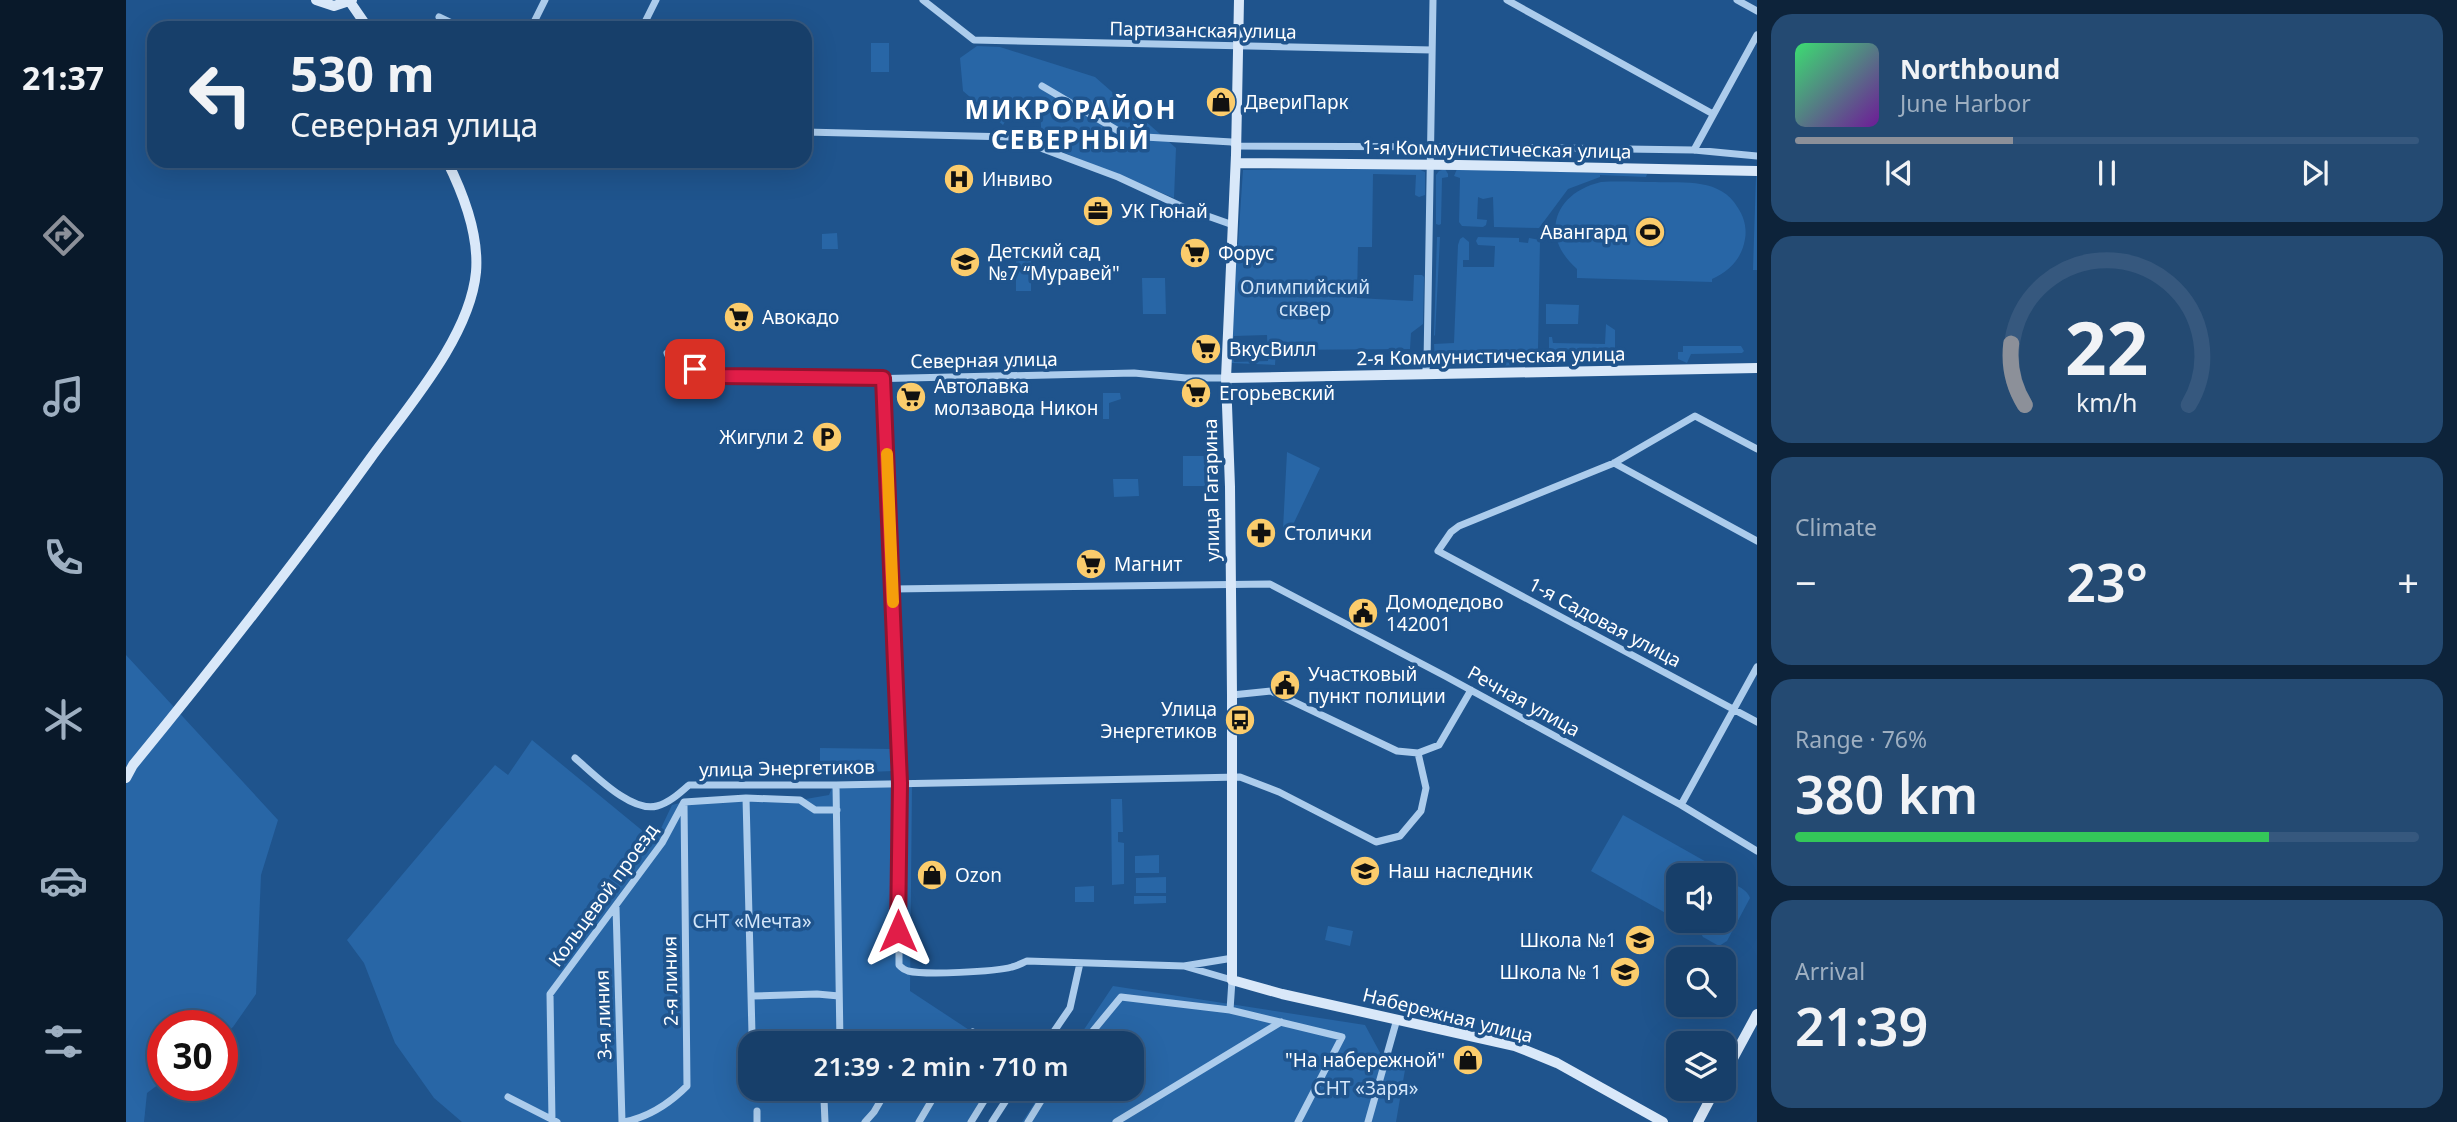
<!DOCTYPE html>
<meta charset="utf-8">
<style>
:root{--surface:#173f6a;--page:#244a72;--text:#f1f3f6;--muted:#9eafc1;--line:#36587e;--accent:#8c9099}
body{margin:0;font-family:"Noto Sans",sans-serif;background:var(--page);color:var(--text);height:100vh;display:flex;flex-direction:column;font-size:26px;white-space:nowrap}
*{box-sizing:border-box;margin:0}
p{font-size:23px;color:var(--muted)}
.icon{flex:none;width:38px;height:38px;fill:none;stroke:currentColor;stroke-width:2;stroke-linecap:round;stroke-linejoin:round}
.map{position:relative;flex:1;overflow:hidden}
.sheet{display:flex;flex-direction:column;gap:14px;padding:14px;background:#0d233a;width:700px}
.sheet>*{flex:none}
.guide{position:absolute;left:21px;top:21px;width:665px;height:147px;border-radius:21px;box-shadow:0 7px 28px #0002,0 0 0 2px var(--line);background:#173f6a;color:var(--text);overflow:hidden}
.buttons{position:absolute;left:1540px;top:863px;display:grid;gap:14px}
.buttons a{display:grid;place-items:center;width:70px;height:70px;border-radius:14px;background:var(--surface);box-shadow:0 7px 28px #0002,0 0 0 2px var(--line);font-size:35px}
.speed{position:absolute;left:21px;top:1010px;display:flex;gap:14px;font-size:35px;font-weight:700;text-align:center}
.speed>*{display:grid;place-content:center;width:91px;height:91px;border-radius:50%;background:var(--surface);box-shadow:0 7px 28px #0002,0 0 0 2px var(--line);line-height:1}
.speed .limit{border:10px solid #d22;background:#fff;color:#111}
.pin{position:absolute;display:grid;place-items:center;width:60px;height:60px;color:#fff;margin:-30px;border-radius:14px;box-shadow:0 4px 10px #0006}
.me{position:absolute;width:77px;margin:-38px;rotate:0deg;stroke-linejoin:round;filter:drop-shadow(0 0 5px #0008)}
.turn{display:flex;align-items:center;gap:24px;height:147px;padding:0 28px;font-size:32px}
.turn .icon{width:91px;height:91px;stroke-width:2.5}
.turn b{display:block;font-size:49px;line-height:60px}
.big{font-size:52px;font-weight:600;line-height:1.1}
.sheet .widget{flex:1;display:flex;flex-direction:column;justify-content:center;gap:10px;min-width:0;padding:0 24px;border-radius:21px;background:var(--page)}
.sheet .dial{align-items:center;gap:0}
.dial svg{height:182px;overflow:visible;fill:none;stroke:var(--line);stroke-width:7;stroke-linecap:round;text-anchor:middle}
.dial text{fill:var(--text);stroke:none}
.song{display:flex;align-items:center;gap:21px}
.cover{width:84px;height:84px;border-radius:10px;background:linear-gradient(135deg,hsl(140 70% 55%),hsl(280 70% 35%))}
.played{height:7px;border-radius:4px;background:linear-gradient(90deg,var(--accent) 35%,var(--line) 35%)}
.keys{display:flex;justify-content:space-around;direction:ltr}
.heat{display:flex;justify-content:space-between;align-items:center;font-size:38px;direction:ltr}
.charge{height:10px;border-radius:5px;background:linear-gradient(90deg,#34c759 76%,var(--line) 0)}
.trip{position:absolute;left:612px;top:1031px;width:406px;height:70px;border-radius:21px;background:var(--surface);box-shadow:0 7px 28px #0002,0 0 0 2px var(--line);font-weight:600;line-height:70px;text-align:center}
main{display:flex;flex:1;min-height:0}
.menu{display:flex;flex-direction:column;width:126px;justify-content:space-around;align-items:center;background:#09192a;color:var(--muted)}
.menu .icon{width:49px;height:49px}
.menu .on{color:var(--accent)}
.menu b{font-size:32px;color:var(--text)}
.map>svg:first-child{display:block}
</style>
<main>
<nav class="menu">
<b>21:37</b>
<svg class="icon on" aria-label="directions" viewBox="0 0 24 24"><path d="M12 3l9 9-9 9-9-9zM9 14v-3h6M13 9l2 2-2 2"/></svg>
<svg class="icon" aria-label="music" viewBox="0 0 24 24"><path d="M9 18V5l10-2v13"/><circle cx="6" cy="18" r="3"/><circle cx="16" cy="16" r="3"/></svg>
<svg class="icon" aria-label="phone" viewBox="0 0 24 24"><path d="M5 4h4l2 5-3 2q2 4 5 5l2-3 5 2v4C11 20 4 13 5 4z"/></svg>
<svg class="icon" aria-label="climate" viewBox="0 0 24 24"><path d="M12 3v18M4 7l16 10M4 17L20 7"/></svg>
<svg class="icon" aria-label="car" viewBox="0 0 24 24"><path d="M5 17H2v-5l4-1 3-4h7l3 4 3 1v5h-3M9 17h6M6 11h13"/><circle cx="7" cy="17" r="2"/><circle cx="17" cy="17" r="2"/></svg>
<svg class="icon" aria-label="filters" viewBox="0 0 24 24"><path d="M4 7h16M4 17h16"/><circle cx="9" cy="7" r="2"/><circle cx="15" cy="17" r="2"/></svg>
</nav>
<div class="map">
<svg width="1631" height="1122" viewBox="0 0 1631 1122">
<rect width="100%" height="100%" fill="#1f548d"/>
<path fill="#2866a6" d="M745 43H763V72H745Z
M851 46 874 47 969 77 1050 148 1048 198 910 141 915 127 914 100 892 99 877 125 837 91 834 58Z
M1288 167 1299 172V195L1293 197 1289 195 1290 175 1247 174 1246 247H1232L1231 298 1287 301 1288 275H1296L1298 277 1297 324 1285 333 1284 349 1150 350 1149 365 1106 363V356L1108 362 1142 361 1141 335 1108 336 1106 344V245L1112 244 1117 170Z
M1319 169 1322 174V177L1316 178 1315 224 1313 225 1310 224V175L1313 171Z
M1331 169 1521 174 1520 177 1474 175V177L1442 189 1413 228 1368 227 1367 197 1357 199 1352 197 1351 219 1361 220 1360 225 1357 227 1336 226 1333 222 1334 178 1328 176Z
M1630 176H1631V270H1627Z
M1475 182C1493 181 1512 182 1529 182 1559 183 1595 178 1612 208 1618 217 1621 228 1619 239 1616 258 1604 271 1586 279V282L1451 278V269C1413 236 1428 193 1475 182Z
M711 233 712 249H696V234Z
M1311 237H1314L1309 336 1308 335Z
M1337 237 1343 242V260H1337V267H1368L1369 246 1352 245 1350 241 1352 237 1393 238V242L1402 243 1403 238 1414 240 1412 349 1409 351 1391 352 1392 362 1409 363 1400 365 1322 367 1314 366 1309 361 1308 344 1328 343 1332 245 1334 239Z
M890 261H905V291H890Z
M1016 278H1039L1040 314H1017Z
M1420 304 1453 305 1452 324H1420Z
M1480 324 1489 330V351L1492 352V359L1486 358 1485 350H1423V337H1426L1427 343 1479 344Z
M1557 346H1615L1618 351 1616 353 1565 354 1561 363 1552 359V352H1557Z
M977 393H994L995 399 983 403V419H977Z
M1161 452 1194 468 1163 533 1157 529Z
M1057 456H1085V486H1057Z
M987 479H1012L1013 496 988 497Z
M0 655 152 820 135 875 130 994 107 1027 96 1036V1026H37V1081L21 1093 18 1122H0Z
M406 740 529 841 546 805 558 802 674 800 703 795 708 783 786 782 784 991 863 1043H625V1088L869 1089 847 1122H336L308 1098 269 1043 238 963 221 940 369 765 382 775Z
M694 748 766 749 767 771 694 774Z
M985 799H996L997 832H992V842L998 843V884L986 885Z
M1497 815 1584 864 1577 875H1552V920L1465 871Z
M1033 855V873H1009V856Z
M1040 877V893H1010V878Z
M1600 884C1608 882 1622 890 1624 898L1601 941 1593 946 1577 937 1573 930 1578 921 1598 920V886Z
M968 886V902H949V887Z
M1008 896H1040V903L1008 904Z
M1202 926 1227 931 1224 946 1199 940Z
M987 986 1239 1025 1258 1060 1280 1064 1270 1122H896L918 1089 1006 1088V1043H949Z"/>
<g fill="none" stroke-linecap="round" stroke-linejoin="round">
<path stroke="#acccec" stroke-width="7" d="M797 0 848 40 1306 50
M1381 0 1587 114
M1611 0 1631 11
M313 17 336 28
M405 28 419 0
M516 28 530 0
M916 86 1001 136 1106 142 1110 146 1368 147 1568 150 1631 156
M679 132 885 137 992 177 1059 208 1107 225
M1568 150 1631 35
M541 353 545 362 593 376 739 379 1008 373 1060 378H1100
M1299 375 1301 363 1307 0
M757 378 773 783V965C777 969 776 969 782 971 799 975 868 972 886 967 891 966 896 963 901 961L1058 966 1107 958
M1631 449 1569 416 1488 463 1333 526 1325 532 1312 551 1631 722
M1488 463 1631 541
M767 589 1144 584 1319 676 1555 805 1631 851
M1106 695 1145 691 1271 751 1292 753 1313 745 1345 690
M449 758C468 774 505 813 531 806 543 803 554 793 563 785H710L1114 777 1153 792 1250 842 1274 836 1295 811 1300 788 1292 753
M710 785 714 1043
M1555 805 1631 667
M490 907 496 1122
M1058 966 1106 980 1104 1010
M626 996 691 994 713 996
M789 1043 792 1038
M841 1043 847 1032 863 1043
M920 1043 944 1008 954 963
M957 1043 995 997 1104 1010 1216 1037 1172 1122
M614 1071 626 1034 620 798
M382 1097 431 1122
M631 1111V1122
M426 1120 424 994 536 843 558 802 620 798 674 800 689 810H711
M498 1122C523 1117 543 1104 561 1086L558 803
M699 1122 698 1099 701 1088
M739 1122 748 1112 762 1088
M793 1122 813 1088
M845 1122 866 1088
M866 1122 888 1088
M902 1122 923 1088
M990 1122 1155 1022
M1242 1122 1271 1019"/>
<path stroke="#d9e8f9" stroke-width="10" d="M190 0 208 6 226 0
M1113 0 1110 155 1100 378 1104 487 1106 695V980L1156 994 1389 1046 1431 1063 1537 1122
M224 2 242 28
M1110 163 1333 165 1631 171
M1100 378 1631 368
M0 778 7 765C89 665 168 564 244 459 281 408 344 337 350 272 353 236 337 193 321 161
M1598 1075 1631 1014
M1572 1122 1590 1088"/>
</g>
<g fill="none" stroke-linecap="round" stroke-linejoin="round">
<g stroke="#92132f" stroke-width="18">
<path id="route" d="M569 369 593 376 757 378 774 783 772 931"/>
</g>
<use href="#route" stroke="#e11d48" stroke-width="12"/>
<path stroke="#f59e0b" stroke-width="12" d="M761 454 767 602"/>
</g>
<defs>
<g id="shop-disc" transform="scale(1.575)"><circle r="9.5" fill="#fbcc6c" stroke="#1f548d"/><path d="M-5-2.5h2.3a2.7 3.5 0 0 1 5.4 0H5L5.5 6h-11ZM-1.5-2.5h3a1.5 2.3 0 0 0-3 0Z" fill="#111"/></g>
<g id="hospital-disc" transform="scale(1.575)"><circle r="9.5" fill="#fbcc6c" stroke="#1f548d"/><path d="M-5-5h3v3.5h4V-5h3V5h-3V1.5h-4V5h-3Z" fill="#111"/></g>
<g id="office-disc" transform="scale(1.575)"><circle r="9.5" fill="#fbcc6c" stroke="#1f548d"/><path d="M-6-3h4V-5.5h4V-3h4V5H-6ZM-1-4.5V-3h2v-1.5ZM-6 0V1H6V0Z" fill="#111"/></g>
<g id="stadium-disc" transform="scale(1.575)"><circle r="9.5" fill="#fbcc6c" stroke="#1f548d"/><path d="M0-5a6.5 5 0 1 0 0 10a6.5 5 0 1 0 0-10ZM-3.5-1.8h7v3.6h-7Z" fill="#111"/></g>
<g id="supermarket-disc" transform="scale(1.575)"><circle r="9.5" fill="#fbcc6c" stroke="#1f548d"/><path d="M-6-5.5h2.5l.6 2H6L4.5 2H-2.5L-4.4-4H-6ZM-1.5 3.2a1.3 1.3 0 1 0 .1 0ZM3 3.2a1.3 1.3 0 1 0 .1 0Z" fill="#111"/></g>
<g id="school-disc" transform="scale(1.575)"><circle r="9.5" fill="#fbcc6c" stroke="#1f548d"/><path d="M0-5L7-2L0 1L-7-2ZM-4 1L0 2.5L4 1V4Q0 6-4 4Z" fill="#111"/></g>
<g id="parking-disc" transform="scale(1.575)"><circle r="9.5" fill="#fbcc6c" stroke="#1f548d"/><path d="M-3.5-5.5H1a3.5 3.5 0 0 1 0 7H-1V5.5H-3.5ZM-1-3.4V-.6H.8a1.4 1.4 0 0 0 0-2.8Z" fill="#111"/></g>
<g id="pharmacy-disc" transform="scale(1.575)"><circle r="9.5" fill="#fbcc6c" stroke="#1f548d"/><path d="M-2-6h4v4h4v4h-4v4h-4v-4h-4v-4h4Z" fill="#111"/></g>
<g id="civic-disc" transform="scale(1.575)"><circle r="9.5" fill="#fbcc6c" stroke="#1f548d"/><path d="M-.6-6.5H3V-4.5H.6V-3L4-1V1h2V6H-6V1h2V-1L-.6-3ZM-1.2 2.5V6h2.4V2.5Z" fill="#111"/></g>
<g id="bus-disc" transform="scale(1.575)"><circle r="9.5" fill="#fbcc6c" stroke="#1f548d"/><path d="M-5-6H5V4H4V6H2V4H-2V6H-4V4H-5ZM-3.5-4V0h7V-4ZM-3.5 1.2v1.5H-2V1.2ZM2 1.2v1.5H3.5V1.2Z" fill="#111"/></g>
</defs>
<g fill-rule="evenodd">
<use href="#shop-disc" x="1095" y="102"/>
<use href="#hospital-disc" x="833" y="179"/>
<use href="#office-disc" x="972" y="211"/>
<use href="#stadium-disc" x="1524" y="232"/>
<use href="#supermarket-disc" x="1069" y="253"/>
<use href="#school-disc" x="839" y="262"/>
<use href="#supermarket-disc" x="613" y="317"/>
<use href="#supermarket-disc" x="1080" y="349"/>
<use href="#supermarket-disc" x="1070" y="393"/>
<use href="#supermarket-disc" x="785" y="397"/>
<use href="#parking-disc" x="701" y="437"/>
<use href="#pharmacy-disc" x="1135" y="533"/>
<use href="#supermarket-disc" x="965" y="564"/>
<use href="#civic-disc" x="1237" y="613"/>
<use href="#civic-disc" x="1159" y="685"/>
<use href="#bus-disc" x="1114" y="720"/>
<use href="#school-disc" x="1239" y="871"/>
<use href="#shop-disc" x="806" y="875"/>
<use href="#school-disc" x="1514" y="940"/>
<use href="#school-disc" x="1499" y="972"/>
<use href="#shop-disc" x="1342" y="1060"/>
</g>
<g text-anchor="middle" stroke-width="7" stroke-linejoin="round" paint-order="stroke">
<g font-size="19" fill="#fff" stroke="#1f548d">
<text transform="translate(1077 30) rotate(1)" y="7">Партизанская улица</text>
<text transform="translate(1371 149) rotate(1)" y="7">1-я Коммунистическая улица</text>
<text transform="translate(1365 356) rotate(-1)" y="7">2-я Коммунистическая улица</text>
<text transform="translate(858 360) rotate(-1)" y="7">Северная улица</text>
<text transform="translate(1085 490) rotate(-91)" y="7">улица Гагарина</text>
<text transform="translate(1479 622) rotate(28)" y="7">1-я Садовая улица</text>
<text transform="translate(1398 701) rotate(29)" y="7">Речная улица</text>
<text transform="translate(661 768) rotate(-1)" y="7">улица Энергетиков</text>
<text transform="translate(477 895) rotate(-54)" y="7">Кольцевой проезд</text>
<text transform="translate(544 981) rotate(-91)" y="7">2-я линия</text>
<text transform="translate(477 1015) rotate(-92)" y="7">3-я линия</text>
<text transform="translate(1322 1015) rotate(14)" y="7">Набережная улица</text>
</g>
<g font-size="19" fill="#fff" stroke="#1f548d" text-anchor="start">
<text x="1118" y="109">ДвериПарк</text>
<text x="856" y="186">Инвиво</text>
<text x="995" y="218">УК Гюнай</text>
<text x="1501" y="239" text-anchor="end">Авангард</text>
<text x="862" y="258">Детский сад<tspan x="862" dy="22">№7 “Муравей"</tspan></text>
<text x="1092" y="260">Форус</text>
<text x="636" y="324">Авокадо</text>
<text x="1103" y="356">ВкусВилл</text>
<text x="808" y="393">Автолавка<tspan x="808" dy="22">молзавода Никон</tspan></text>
<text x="1093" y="400">Егорьевский</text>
<text x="678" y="444" text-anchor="end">Жигули 2</text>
<text x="1158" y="540">Столички</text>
<text x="988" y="571">Магнит</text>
<text x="1260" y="609">Домодедово<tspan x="1260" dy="22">142001</tspan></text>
<text x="1182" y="681">Участковый<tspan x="1182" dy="22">пункт полиции</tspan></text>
<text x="1091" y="716" text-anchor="end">Улица<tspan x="1091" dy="22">Энергетиков</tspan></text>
<text x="1262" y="878">Наш наследник</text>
<text x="829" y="882">Ozon</text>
<text x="1491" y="947" text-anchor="end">Школа №1</text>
<text x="1476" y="979" text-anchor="end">Школа № 1</text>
<text x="1319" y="1067" text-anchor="end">"На набережной"</text>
</g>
<g font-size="19" fill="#d2e5f9" stroke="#1f548d">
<text x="1179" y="294">Олимпийский<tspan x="1179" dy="22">сквер</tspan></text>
<text x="626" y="928">СНТ «Мечта»</text>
<text x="1240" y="1095">СНТ «Заря»</text>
</g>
<g font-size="26" font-weight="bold" letter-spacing="2" fill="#fff" stroke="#1f548d">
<text x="945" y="119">МИКРОРАЙОН<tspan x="945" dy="30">СЕВЕРНЫЙ</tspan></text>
</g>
</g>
</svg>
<div class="buttons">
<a><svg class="icon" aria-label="sound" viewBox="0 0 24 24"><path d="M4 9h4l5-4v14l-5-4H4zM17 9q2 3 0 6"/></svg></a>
<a><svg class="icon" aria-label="search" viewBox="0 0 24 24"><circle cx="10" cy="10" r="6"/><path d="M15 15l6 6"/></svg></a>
<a><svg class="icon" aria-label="layers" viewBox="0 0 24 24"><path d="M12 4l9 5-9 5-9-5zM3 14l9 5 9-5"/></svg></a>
</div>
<div class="speed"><div class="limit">30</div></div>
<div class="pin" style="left:569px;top:369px;background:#d93025"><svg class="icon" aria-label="arrive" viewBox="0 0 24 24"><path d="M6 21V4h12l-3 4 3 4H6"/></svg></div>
<svg class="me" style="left:772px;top:931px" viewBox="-20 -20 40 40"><path d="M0-17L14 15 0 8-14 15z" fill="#e11d48" stroke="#fff" stroke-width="4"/></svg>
<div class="trip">21:39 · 2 min · 710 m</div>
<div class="guide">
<div class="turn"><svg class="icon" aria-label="left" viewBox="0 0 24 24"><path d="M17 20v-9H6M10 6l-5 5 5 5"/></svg><div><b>530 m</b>Северная улица</div></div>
</div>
</div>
<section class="sheet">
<div class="widget">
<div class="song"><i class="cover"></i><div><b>Northbound</b><p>June Harbor</p></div></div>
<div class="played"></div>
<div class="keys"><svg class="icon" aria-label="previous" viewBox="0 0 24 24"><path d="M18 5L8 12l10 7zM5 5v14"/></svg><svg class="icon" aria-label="pause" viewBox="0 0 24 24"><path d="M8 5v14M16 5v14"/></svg><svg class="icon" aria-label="next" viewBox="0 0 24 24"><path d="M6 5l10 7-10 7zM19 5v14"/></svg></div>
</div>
<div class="widget dial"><svg viewBox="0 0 100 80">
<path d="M14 69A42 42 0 1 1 86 69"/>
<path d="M14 69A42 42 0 0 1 8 42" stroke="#8c9099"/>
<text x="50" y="56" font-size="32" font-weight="700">22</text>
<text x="50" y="72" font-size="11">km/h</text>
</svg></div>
<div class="widget"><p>Climate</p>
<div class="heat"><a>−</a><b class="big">23°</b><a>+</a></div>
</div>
<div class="widget"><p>Range · 76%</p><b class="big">380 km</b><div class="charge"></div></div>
<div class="widget"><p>Arrival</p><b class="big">21:39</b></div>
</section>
</main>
